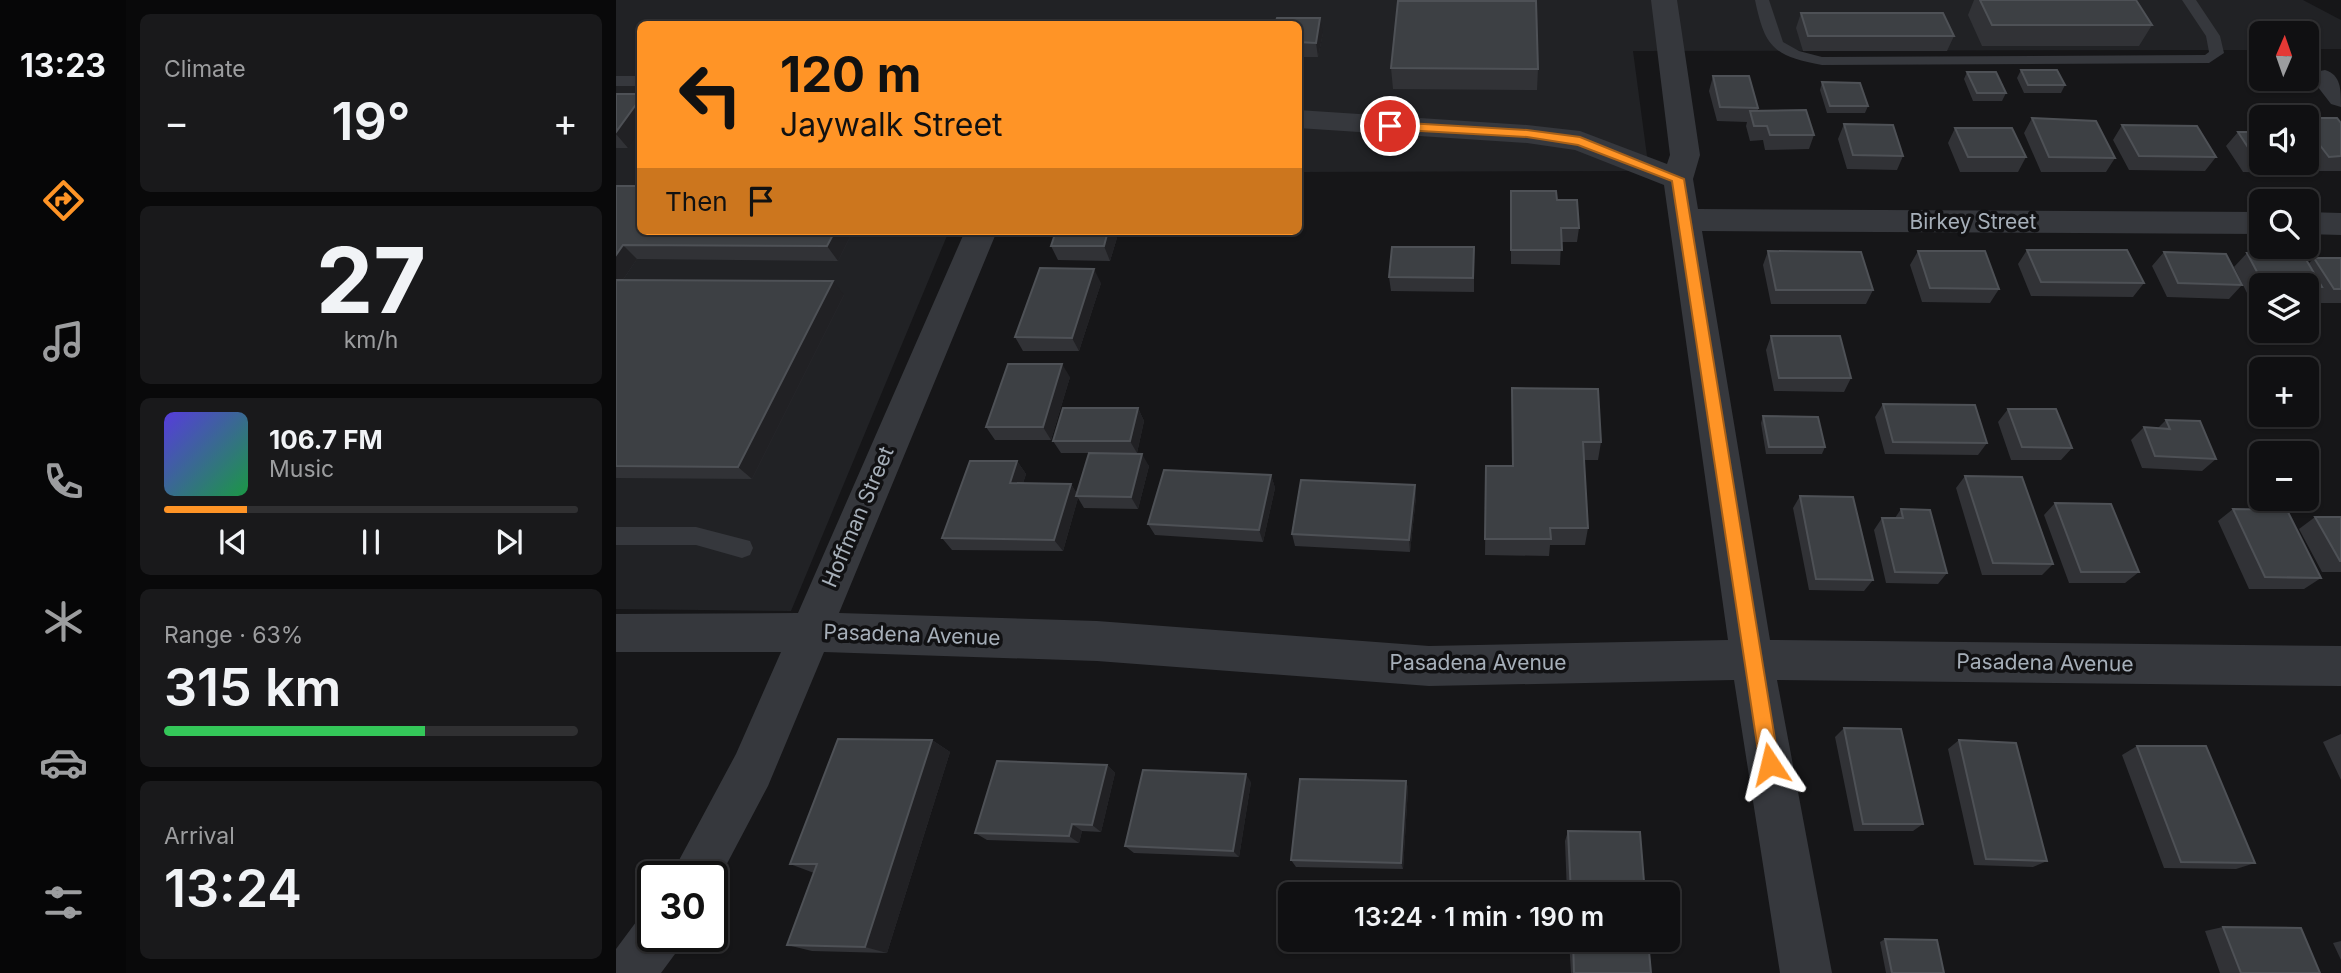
<!DOCTYPE html>
<meta charset="utf-8">
<style>
:root{--surface:#101012;--page:#19191b;--text:#f1f3f6;--muted:#9c9d9f;--line:#303032;--accent:#ff9426}
body{margin:0;font-family:Inter,sans-serif;background:var(--page);color:var(--text);height:100vh;display:flex;flex-direction:column;font-size:26px;white-space:nowrap}
*{box-sizing:border-box;margin:0}
p{font-size:23px;color:var(--muted)}
.icon{flex:none;width:38px;height:38px;fill:none;stroke:currentColor;stroke-width:2;stroke-linecap:round;stroke-linejoin:round}
.map{position:relative;flex:1;overflow:hidden}
.details{display:flex;flex-direction:column;gap:14px;padding:14px;background:#09090a;width:490px}
.details>*{flex:none}
.banner{position:absolute;left:21px;top:21px;width:665px;height:214px;border-radius:10px;box-shadow:0 2px 5px #0004,0 0 0 2px var(--line);background:#ff9426;color:#111;overflow:hidden}
.needle{width:46px;rotate:2deg}
.fabs{position:absolute;left:1633px;top:21px;display:grid;gap:14px}
.fabs a{display:grid;place-items:center;width:70px;height:70px;border-radius:10px;background:var(--surface);box-shadow:0 2px 5px #0004,0 0 0 2px var(--line);font-size:35px}
.speed{position:absolute;left:21px;top:861px;display:flex;gap:14px;font-size:35px;font-weight:700;text-align:center}
.speed>*{display:grid;place-content:center;width:91px;height:91px;border-radius:50%;background:var(--surface);box-shadow:0 2px 5px #0004,0 0 0 2px var(--line);line-height:1}
.speed .limit{border:4px solid #111;border-radius:10px;background:#fff;color:#111}
.pin{position:absolute;display:grid;place-items:center;width:60px;height:60px;color:#fff;margin:-30px;border:4px solid #fff;border-radius:50%;box-shadow:0 2px 7px #0007}
.me{position:absolute;width:77px;margin:-38px;rotate:350deg;stroke-linejoin:round;filter:drop-shadow(0 0 5px #0008)}
.turn{display:flex;align-items:center;gap:24px;height:147px;padding:0 28px;font-size:32px}
.turn .icon{width:91px;height:91px;stroke-width:2.5}
.turn b{display:block;font-size:49px;line-height:60px}
.then{display:flex;align-items:center;height:66px;padding:0 28px;background:#0003;gap:14px;font-size:26px}
.big{font-size:52px;font-weight:600;line-height:1.1}
.details .widget{flex:1;display:flex;flex-direction:column;justify-content:center;gap:10px;min-width:0;padding:0 24px;border-radius:10px;background:var(--page)}
.details .dial{align-items:center;gap:0}
.dial b{font-size:91px;line-height:1}
.song{display:flex;align-items:center;gap:21px}
.cover{width:84px;height:84px;border-radius:10px;background:linear-gradient(135deg,hsl(250 70% 55%),hsl(140 70% 35%))}
.played{height:7px;border-radius:4px;background:linear-gradient(90deg,var(--accent) 20%,var(--line) 20%)}
.keys{display:flex;justify-content:space-around;direction:ltr}
.heat{display:flex;justify-content:space-between;align-items:center;font-size:38px;direction:ltr}
.charge{height:10px;border-radius:5px;background:linear-gradient(90deg,#34c759 63%,var(--line) 0)}
.trip{position:absolute;left:662px;top:882px;width:402px;height:70px;border-radius:10px;background:var(--surface);box-shadow:0 2px 5px #0004,0 0 0 2px var(--line);font-weight:600;line-height:70px;text-align:center}
main{display:flex;flex:1;min-height:0}
.menu{display:flex;flex-direction:column;width:126px;justify-content:space-around;align-items:center;background:#060607;color:var(--muted)}
.menu .icon{width:49px;height:49px}
.menu .selected{color:var(--accent)}
.menu b{font-size:32px;color:var(--text)}
.map>svg:first-child{display:block}
</style>
<main>
<nav class="menu">
<b>13:23</b>
<svg class="icon selected" aria-label="directions" viewBox="0 0 24 24"><path d="M12 3l9 9-9 9-9-9zM9 14v-3h6M13 9l2 2-2 2"/></svg>
<svg class="icon" aria-label="music" viewBox="0 0 24 24"><path d="M9 18V5l10-2v13"/><circle cx="6" cy="18" r="3"/><circle cx="16" cy="16" r="3"/></svg>
<svg class="icon" aria-label="phone" viewBox="0 0 24 24"><path d="M5 4h4l2 5-3 2q2 4 5 5l2-3 5 2v4C11 20 4 13 5 4z"/></svg>
<svg class="icon" aria-label="climate" viewBox="0 0 24 24"><path d="M12 3v18M4 7l16 10M4 17L20 7"/></svg>
<svg class="icon" aria-label="car" viewBox="0 0 24 24"><path d="M5 17H2v-5l4-1 3-4h7l3 4 3 1v5h-3M9 17h6M6 11h13"/><circle cx="7" cy="17" r="2"/><circle cx="17" cy="17" r="2"/></svg>
<svg class="icon" aria-label="filters" viewBox="0 0 24 24"><path d="M4 7h16M4 17h16"/><circle cx="9" cy="7" r="2"/><circle cx="15" cy="17" r="2"/></svg>
</nav>
<section class="details">
<div class="widget"><p>Climate</p>
<div class="heat"><a>−</a><b class="big">19°</b><a>+</a></div>
</div>
<div class="widget dial"><b>27</b><p>km/h</p></div>
<div class="widget">
<div class="song"><i class="cover"></i><div><b>106.7 FM</b><p>Music</p></div></div>
<div class="played"></div>
<div class="keys"><svg class="icon" aria-label="previous" viewBox="0 0 24 24"><path d="M18 5L8 12l10 7zM5 5v14"/></svg><svg class="icon" aria-label="pause" viewBox="0 0 24 24"><path d="M8 5v14M16 5v14"/></svg><svg class="icon" aria-label="next" viewBox="0 0 24 24"><path d="M6 5l10 7-10 7zM19 5v14"/></svg></div>
</div>
<div class="widget"><p>Range · 63%</p><b class="big">315 km</b><div class="charge"></div></div>
<div class="widget"><p>Arrival</p><b class="big">13:24</b></div>
</section>
<div class="map">
<svg width="1725" height="973" viewBox="0 0 1725 973">
<rect width="100%" height="100%" fill="#161618"/>
<path fill="#212225" d="M0 0H1687L1725 20V49H1691L1690 33H1645V50L1017 51 1033 171 683 172 682 24H24V231H333L175 611 0 609Z"/>
<g fill="none" stroke-linecap="round" stroke-linejoin="round">
<path fill="#36383d" fill-rule="evenodd" d="M1139 0H1153L1167 42 1183 51 1206 57 1589 55 1593 52 1590 36 1566 0H1580L1604 36 1608 53 1593 63 1206 65C1158 56 1149 48 1139 0Z
M0 76H24V86H0Z
M0 527H80L134 541 137 548 134 555 126 558 80 545H0Z"/>
<path fill="#36383d" fill-rule="evenodd" d="M1035 0H1061L1084 155 1077 179 1082 209 1645 212V234L1086 231 1154 640 1725 646V686L1161 680 1216 973H1164L1118 680 813 686 481 661 208 652 152 786 96 892V877H54L120 754 165 652H0V614L182 613 349 231H381L223 613 481 621 813 646 1112 640 1048 185 959 150 911 143 682 128V110L911 125 964 131 1051 164 1054 155Z
M1709 70C1725 75 1725 89 1725 107L1715 104 1695 78 1699 72Z
M1690 212 1725 213V235L1690 234Z
M37 913V936H66L59 954 45 973H0V949L23 918Z"/>
</g>
<path fill="#313236" d="M1358 0H1520L1536 25 1523 46H1366L1352 15Z
M1185 13 1338 36 1331 51H1187L1180 28Z
M682 24 707 33 702 57H682Z
M775 68 922 69 921 90 777 89Z
M1405 70 1449 85 1445 93H1408L1401 78Z
M1351 72 1390 93 1386 101H1357L1348 79Z
M1097 76 1142 108V111L1198 135 1193 149 1149 150 1147 140 1134 141 1130 126 1131 122 1101 121 1093 91Z
M1206 82 1252 106 1249 113H1211L1204 90Z
M0 94 12 148H0Z
M1416 118 1499 158 1490 172H1425L1408 133Z
M1690 118 1725 123V171H1700L1691 158Z
M1228 124 1287 156 1281 170 1231 169 1222 139Z
M1506 125 1600 157 1589 171 1513 170 1497 140Z
M1339 128 1410 157 1402 172H1344L1332 143Z
M1622 132H1645V163H1687L1678 173 1627 172 1610 146Z
M0 186 237 231 222 261 21 259 7 280 228 295 136 479 0 478Z
M895 191 941 200 963 228 961 242H945L944 265 895 264Z
M440 231H503L494 261 442 260 435 246Z
M858 247V292L775 291 773 277Z
M1411 250 1528 283 1517 297 1415 296 1402 264Z
M1152 251 1257 290 1250 304H1155L1147 265Z
M1302 251 1383 289 1374 303 1306 302 1294 265Z
M1548 252 1626 285 1613 299 1551 297 1536 266Z
M1631 253 1693 263 1698 258H1725V303H1704L1699 295 1692 301H1690V285H1645V299H1634L1618 267Z
M485 283 463 351H407L399 337Z
M1155 336 1235 378 1228 392 1158 391 1150 350Z
M454 377 435 440H379L370 427Z
M896 388 985 442 982 460H968L972 528 969 545H934L933 556 869 555 870 466H896Z
M1267 404 1371 443 1362 455 1269 454 1259 417Z
M522 408 528 421 521 453 533 466 522 509 468 508 462 498 447 551 336 550 326 538 401 461 410 474 407 483 455 484 461 494 473 453H445L437 441Z
M1392 409 1456 448 1445 460H1395L1382 422Z
M1147 416 1209 447 1206 454H1150L1145 423Z
M1550 420 1600 459 1586 471 1526 468 1515 440 1528 427 1542 428Z
M655 475 659 488 647 542 539 535 532 524Z
M1349 476 1437 564 1426 575H1366L1340 488Z
M799 485 800 497 794 552 679 546 676 534Z
M1184 496 1257 580 1248 591 1193 590 1177 508Z
M1439 503 1523 572 1509 583H1453L1428 515Z
M1285 509 1331 573 1322 584 1270 583 1258 530 1266 518H1279Z
M1617 509 1705 578 1688 589H1633L1602 521Z
M1699 517H1725V572H1706L1683 529Z
M1228 728 1307 824 1297 831H1238L1219 737Z
M1725 734V780L1707 742Z
M316 740 334 752 271 953 196 951 171 945 198 873 174 864Z
M1343 740 1431 861 1417 867 1358 865 1332 749Z
M1521 746 1639 863 1620 869 1548 868 1506 755Z
M491 765 499 773 485 832 466 831 463 843 371 840 359 833Z
M790 781 792 788 787 869 680 867 675 860Z
M635 782 623 857 518 853 509 846Z
M952 831 1029 894H951L949 841Z
M1607 927 1704 973H1604L1589 931Z
M1269 939 1328 973H1270L1264 942Z
M953 940H1032L1035 973H955Z
M1725 941V960L1717 943Z"/>
<path fill="#212124" d="M704 18 707 33 702 57 700 43Z
M24 99V130L12 148 0 134V132Z
M219 231H237L222 261 211 246Z
M492 231H503L494 261 488 246Z
M7 245 21 259 0 290V255Z
M478 269 485 283 463 351 456 338Z
M217 281 228 295 136 479 122 467Z
M446 364 454 377 435 440 427 427Z
M522 408 528 421 521 453 514 441Z
M526 454 533 466 522 509 515 497Z
M401 461 410 474 403 495 394 483Z
M655 475 659 488 647 542 643 530Z
M455 484 462 496H460L462 498 447 551 438 540Z
M799 485 800 497 794 552 793 540Z
M316 740 334 752 271 953 249 947Z
M491 765 499 773 485 832 476 825Z
M630 774 635 782 623 857 617 851Z
M790 781 792 788 787 869 785 863Z
M456 824 466 831 463 843 453 836Z"/>
<path fill="#3d4044" stroke="#4e5156" stroke-width="2" d="M1364 0H1520L1536 25H1376Z
M782 1H920L922 69 775 68Z
M1185 13H1327L1338 36H1192Z
M661 18H704L700 43 682 42V24H659Z
M1405 70H1441L1449 85H1412Z
M1351 72H1380L1390 93H1361Z
M1097 76H1133L1142 108 1104 107Z
M1206 82 1244 83 1252 106H1214Z
M0 94H24V99L0 132Z
M1190 110 1198 135H1154L1151 126H1138L1134 111Z
M1416 118 1480 121 1499 158 1433 157Z
M1690 118H1721L1725 123V156L1713 157 1690 127Z
M1228 124 1277 125 1287 156 1237 155Z
M1506 125 1581 126 1600 157 1523 156Z
M1339 128H1396L1410 157H1352Z
M1622 132H1645V158H1639Z
M0 186H24V231H219L211 246 7 245 0 255Z
M895 191H940L941 200H961L963 228H945L946 250H895Z
M440 231H492L488 246H435Z
M776 247H858L857 278 773 277Z
M1411 250H1511L1528 283 1425 282Z
M1152 251 1245 252 1257 290H1160Z
M1302 251H1369L1383 289 1314 288Z
M1548 252 1610 254 1626 285 1562 283Z
M1631 253 1688 256 1706 287 1690 286V285H1648Z
M1698 258H1725V289H1718Z
M424 268 478 269 456 338 399 337Z
M0 280 217 281 122 467 0 466Z
M1155 336H1224L1235 378H1163Z
M392 364H446L427 427H370Z
M896 388 982 389 985 442H967L972 528H934L935 539H869L870 466H897Z
M1267 404 1359 405 1371 443 1277 442Z
M447 408H522L514 441H437Z
M1392 409H1440L1456 448 1406 447Z
M1147 416 1202 417 1209 447H1153Z
M1550 420 1584 421 1600 459 1539 456 1528 427 1554 429Z
M473 453 526 454 515 497 460 496Z
M354 461H401L394 483 455 484 438 540 326 538Z
M548 470 655 475 643 530 532 524Z
M1349 476 1406 477 1437 564 1377 563Z
M685 480 799 485 793 540 676 534Z
M1184 496 1237 497 1257 580 1200 579Z
M1439 503 1495 504 1523 572H1465Z
M1285 509 1314 510 1331 573 1279 572 1266 518H1287Z
M1617 509 1671 510 1705 578 1649 577Z
M1699 517H1725V561H1724Z
M1228 728 1285 729 1307 824H1247Z
M222 739 316 740 249 947 171 945 201 864H174Z
M1343 740 1400 743 1431 861 1370 859Z
M1521 746H1590L1639 863 1565 862Z
M381 761 491 765 476 825 456 824 453 836 359 833Z
M527 770 630 774 617 851 509 846Z
M684 779 790 781 785 863 675 860Z
M952 831 1024 832 1029 894H955Z
M1607 927 1685 928 1704 973H1625Z
M1269 939 1321 940 1328 973H1276Z
M957 940H1032L1035 973H958Z"/>
<path fill="#ff9426" stroke="#a66019" stroke-width="2" d="M774 122 911 130 964 137 1068 179 1163 764 1160 771 1154 773 1147 771 1144 764 1056 181 962 145 911 137 770 129 768 126Z"/>
<g text-anchor="middle" stroke-width="7" stroke-linejoin="round" paint-order="stroke">
<g font-size="21" fill="#a6afb9" stroke="#111113">
<text x="1357" y="229">Birkey Street</text>
<text transform="translate(242 517) rotate(-67)" y="7">Hoffman Street</text>
<text transform="translate(296 635) rotate(2)" y="7">Pasadena Avenue</text>
<text x="862" y="670">Pasadena Avenue</text>
<text transform="translate(1429 663) rotate(1)" y="7">Pasadena Avenue</text>
</g>
</g>
</svg>
<div class="fabs">
<a><svg class="needle" viewBox="-14 -14 28 28"><path d="M0-13l5 13h-10z" fill="#e53935"/><path d="M0 13l5-13h-10z" fill="#9c9d9f"/></svg></a>
<a><svg class="icon" aria-label="sound" viewBox="0 0 24 24"><path d="M4 9h4l5-4v14l-5-4H4zM17 9q2 3 0 6"/></svg></a>
<a><svg class="icon" aria-label="search" viewBox="0 0 24 24"><circle cx="10" cy="10" r="6"/><path d="M15 15l6 6"/></svg></a>
<a><svg class="icon" aria-label="layers" viewBox="0 0 24 24"><path d="M12 4l9 5-9 5-9-5zM3 14l9 5 9-5"/></svg></a>
<a>+</a>
<a>−</a>
</div>
<div class="speed"><div class="limit">30</div></div>
<div class="pin" style="left:774px;top:126px;background:#d93025"><svg class="icon" aria-label="arrive" viewBox="0 0 24 24"><path d="M6 21V4h12l-3 4 3 4H6"/></svg></div>
<svg class="me" style="left:1154px;top:764px" viewBox="-20 -20 40 40"><path d="M0-17L14 15 0 8-14 15z" fill="#ff9426" stroke="#fff" stroke-width="4"/></svg>
<div class="trip">13:24 · 1 min · 190 m</div>
<div class="banner">
<div class="turn"><svg class="icon" aria-label="left" viewBox="0 0 24 24"><path d="M17 20v-9H6M10 6l-5 5 5 5"/></svg><div><b>120 m</b>Jaywalk Street</div></div>
<div class="then">Then<svg class="icon" aria-label="arrive" viewBox="0 0 24 24"><path d="M6 21V4h12l-3 4 3 4H6"/></svg></div>
</div>
</div>
</main>
